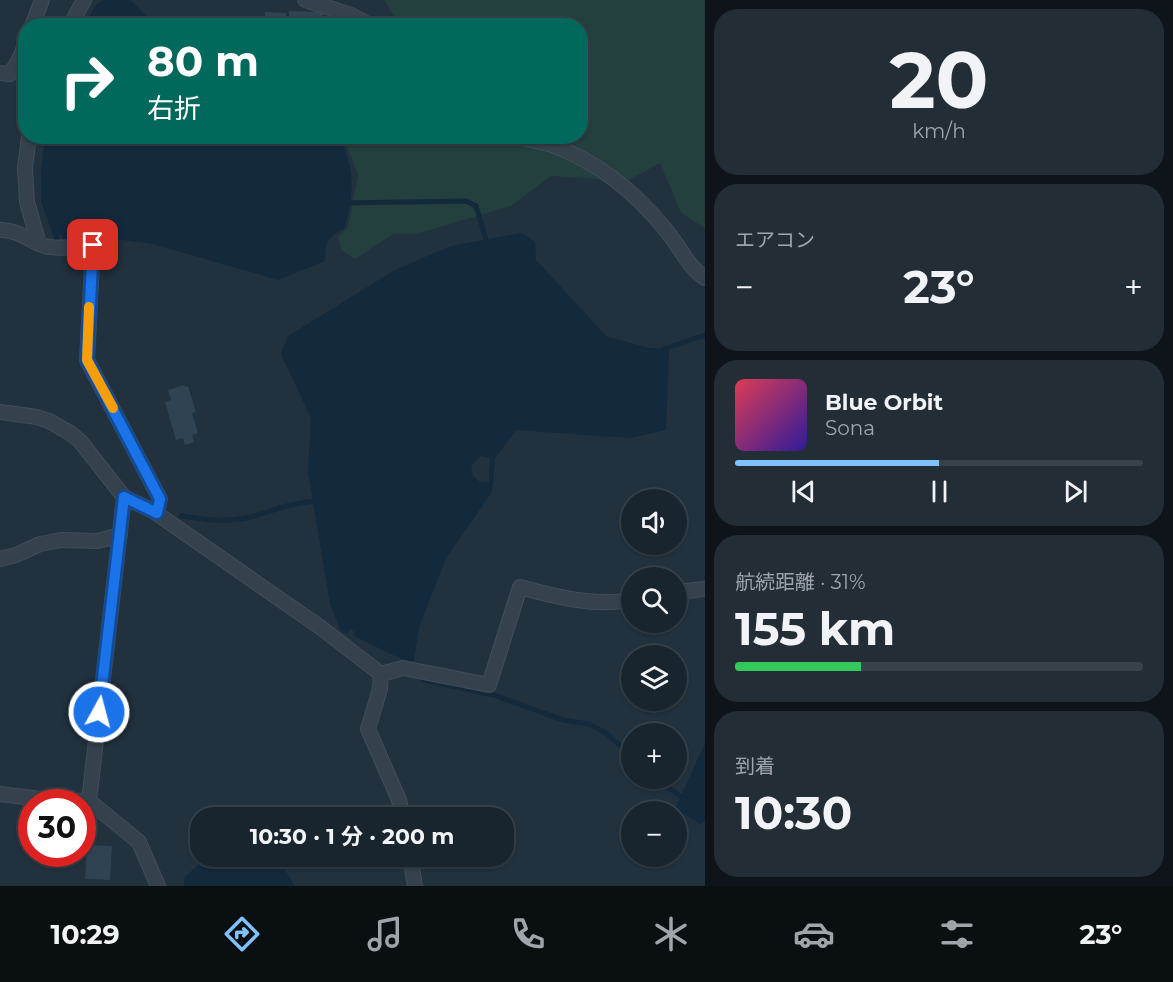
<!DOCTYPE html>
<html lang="ja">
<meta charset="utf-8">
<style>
:root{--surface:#19252e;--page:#222d36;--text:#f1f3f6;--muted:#9fa5aa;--line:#37424a;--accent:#80c1ff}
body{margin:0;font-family:Montserrat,"Noto Sans JP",sans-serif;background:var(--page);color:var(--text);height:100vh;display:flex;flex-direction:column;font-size:22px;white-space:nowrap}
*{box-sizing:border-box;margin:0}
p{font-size:20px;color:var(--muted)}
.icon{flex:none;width:33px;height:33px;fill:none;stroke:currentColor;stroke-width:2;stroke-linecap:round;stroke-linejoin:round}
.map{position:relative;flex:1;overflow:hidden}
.side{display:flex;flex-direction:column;gap:9px;padding:9px;background:#0e1419;width:468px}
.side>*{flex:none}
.guide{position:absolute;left:18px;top:18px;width:570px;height:126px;border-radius:24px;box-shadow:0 2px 4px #0004,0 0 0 2px var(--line);background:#00695c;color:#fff;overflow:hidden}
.fabs{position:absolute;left:621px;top:489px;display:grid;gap:12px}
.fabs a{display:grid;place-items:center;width:66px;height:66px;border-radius:50%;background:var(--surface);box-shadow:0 2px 4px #0004,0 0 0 2px var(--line);font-size:30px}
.speed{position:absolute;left:18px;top:789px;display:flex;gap:12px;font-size:30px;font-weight:700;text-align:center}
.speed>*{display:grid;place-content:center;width:78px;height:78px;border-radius:50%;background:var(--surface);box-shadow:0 2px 4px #0004,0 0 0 2px var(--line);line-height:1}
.speed .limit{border:9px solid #d22;background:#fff;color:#111}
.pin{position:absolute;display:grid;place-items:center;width:51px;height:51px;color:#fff;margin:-26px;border-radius:12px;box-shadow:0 3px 9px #0006}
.me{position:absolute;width:66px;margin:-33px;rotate:7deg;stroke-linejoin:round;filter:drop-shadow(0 0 4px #0008)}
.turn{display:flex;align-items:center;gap:21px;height:126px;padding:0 30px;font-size:27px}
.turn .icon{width:78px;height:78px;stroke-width:2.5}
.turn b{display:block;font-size:42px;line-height:51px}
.big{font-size:45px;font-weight:700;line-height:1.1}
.side .tile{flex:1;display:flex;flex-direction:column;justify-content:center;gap:9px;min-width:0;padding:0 21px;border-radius:24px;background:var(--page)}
.side .dial{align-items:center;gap:0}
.dial b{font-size:78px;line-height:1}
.song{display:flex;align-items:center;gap:18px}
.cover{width:72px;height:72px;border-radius:9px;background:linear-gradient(135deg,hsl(350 70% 55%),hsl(250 70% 35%))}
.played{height:6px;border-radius:3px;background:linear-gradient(90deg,var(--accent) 50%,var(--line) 50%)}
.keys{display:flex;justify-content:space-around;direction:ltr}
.heat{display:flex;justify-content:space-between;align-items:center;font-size:33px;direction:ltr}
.charge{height:9px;border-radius:4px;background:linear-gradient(90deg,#34c759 31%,var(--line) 0)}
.trip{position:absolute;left:190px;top:807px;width:324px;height:60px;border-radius:24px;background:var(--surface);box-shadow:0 2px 4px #0004,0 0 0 2px var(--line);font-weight:700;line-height:60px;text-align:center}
.tab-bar{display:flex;height:96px;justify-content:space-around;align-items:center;background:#0a0f12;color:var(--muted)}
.tab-bar .icon{width:42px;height:42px}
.tab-bar .on{color:var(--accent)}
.tab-bar b{font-size:27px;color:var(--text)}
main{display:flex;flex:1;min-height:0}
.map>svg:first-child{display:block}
</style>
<main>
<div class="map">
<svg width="705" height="886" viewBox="0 0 705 886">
<rect width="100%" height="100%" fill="#21313e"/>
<path fill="#233f3e" d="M384 0H705V228L681 213 660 163 627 181 551 176 511 206 416 234H393L355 259 342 251 338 237 348 227 358 175 343 137 580 136V26L399 25Z"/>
<path fill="#13293c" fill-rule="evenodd" d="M103 0H130L156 25H85L96 5Z
M45 137H339C356 171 354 193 344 229 327 237 325 242 325 261L278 280 153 244 100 237 63 240 62 235H59L60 240 55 241 41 201V170Z
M522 233 535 242 536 260 606 336 649 348H669L666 430 630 438 516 430 495 458 492 492 446 558 419 627 414 661 410 663 354 636 355 632 350 629 347 634 341 631 330 604 308 472 311 418 281 354 288 336 395 270 451 246ZM481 456 490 458 489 482H480L473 476 471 466Z
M705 743V821L700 824 675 809Z
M208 856 277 857 295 886H184L185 877Z"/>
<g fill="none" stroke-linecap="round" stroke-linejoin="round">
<path stroke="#13293c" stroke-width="5" d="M345 203 466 201 476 206 488 246
M664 349 705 335
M181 516C202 519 224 523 246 518 271 512 292 502 318 501
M423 680 494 695 563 720 589 724 606 733 632 756
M654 778 685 799"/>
</g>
<path fill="#2f4352" d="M289 11 323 12V26H289Z
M265 12 286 13V26H265Z
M184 385 185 387 188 386 196 412 192 413 198 433 192 435 194 442 185 445 183 438 176 440 165 402 171 400 168 390Z
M87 845 112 846 110 880 85 879Z"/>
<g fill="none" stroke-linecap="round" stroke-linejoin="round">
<g stroke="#414e59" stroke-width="16">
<path id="street" d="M305 0 351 15 372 26
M32 26 42 0
M70 26 84 0
M0 73 10 74 19 60 26 42
M29 136 25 168 27 202 39 244
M512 136C525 139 540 141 552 145 598 162 635 192 665 229 679 245 687 266 705 278
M0 230C16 229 30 241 45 246 58 250 78 246 93 245L87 360 160 499 157 513
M0 412 37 417 49 421 70 433 80 441 124 497 153 511 320 627 381 674
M0 559 16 555 40 544 61 540 98 541 120 535
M676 592 705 589
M381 674 403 668 489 685 520 587C552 596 599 608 632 599
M381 674 380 689 368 729 399 800 403 818
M0 794 48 800 89 801 139 842 158 886
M89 801 124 497
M410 856 415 886"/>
</g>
<use href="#street" stroke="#35424e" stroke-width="14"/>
</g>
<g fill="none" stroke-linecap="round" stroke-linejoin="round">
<g stroke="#114b97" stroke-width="15">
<path id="route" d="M93 245 87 360 160 499 157 513 124 497 99 712"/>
</g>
<use href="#route" stroke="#1a73e8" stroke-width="10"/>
<path stroke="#f59e0b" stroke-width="10" d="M89 307 87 360 113 408"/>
</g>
</svg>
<div class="fabs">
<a><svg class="icon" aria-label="sound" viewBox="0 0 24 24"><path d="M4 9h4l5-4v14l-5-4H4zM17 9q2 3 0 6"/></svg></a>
<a><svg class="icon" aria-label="search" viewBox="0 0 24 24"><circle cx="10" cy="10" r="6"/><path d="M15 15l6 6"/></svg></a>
<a><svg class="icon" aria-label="layers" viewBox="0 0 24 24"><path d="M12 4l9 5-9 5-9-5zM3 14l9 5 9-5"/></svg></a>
<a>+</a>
<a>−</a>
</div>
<div class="speed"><div class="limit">30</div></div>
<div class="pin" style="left:93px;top:245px;background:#d93025"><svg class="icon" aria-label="arrive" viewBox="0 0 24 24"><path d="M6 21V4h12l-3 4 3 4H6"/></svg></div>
<svg class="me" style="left:99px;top:712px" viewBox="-20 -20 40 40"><circle r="17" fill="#1a73e8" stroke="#fff" stroke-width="3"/><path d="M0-11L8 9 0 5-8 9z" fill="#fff"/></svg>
<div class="trip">10:30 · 1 分 · 200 m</div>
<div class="guide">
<div class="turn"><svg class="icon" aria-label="right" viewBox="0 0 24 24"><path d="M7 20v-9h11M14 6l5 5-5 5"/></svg><div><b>80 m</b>右折</div></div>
</div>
</div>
<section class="side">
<div class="tile dial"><b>20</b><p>km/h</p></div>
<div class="tile"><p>エアコン</p>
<div class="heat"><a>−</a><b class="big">23°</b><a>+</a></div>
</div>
<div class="tile">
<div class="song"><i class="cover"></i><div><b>Blue Orbit</b><p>Sona</p></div></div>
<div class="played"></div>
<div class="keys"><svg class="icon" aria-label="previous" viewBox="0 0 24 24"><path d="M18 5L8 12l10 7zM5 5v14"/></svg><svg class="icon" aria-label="pause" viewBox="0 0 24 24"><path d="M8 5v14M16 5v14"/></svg><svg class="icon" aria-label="next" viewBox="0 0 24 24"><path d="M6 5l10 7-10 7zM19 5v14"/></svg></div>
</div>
<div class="tile"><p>航続距離 · 31%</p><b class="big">155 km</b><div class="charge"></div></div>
<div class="tile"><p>到着</p><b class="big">10:30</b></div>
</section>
</main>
<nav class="tab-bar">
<b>10:29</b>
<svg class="icon on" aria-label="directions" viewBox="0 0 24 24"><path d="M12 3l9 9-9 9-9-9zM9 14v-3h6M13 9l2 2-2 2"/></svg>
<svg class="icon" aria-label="music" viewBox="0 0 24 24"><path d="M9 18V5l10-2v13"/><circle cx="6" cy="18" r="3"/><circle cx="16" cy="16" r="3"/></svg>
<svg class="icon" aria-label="phone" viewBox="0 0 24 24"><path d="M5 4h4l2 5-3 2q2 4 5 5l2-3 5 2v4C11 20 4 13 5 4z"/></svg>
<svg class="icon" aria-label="climate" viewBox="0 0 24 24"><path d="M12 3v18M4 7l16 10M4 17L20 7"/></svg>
<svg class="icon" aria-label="car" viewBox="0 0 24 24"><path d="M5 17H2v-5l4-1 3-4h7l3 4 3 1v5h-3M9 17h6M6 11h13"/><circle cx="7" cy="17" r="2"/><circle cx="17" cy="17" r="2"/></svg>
<svg class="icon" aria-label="filters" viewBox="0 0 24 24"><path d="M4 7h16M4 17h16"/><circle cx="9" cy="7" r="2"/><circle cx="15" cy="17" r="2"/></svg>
<b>23°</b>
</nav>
